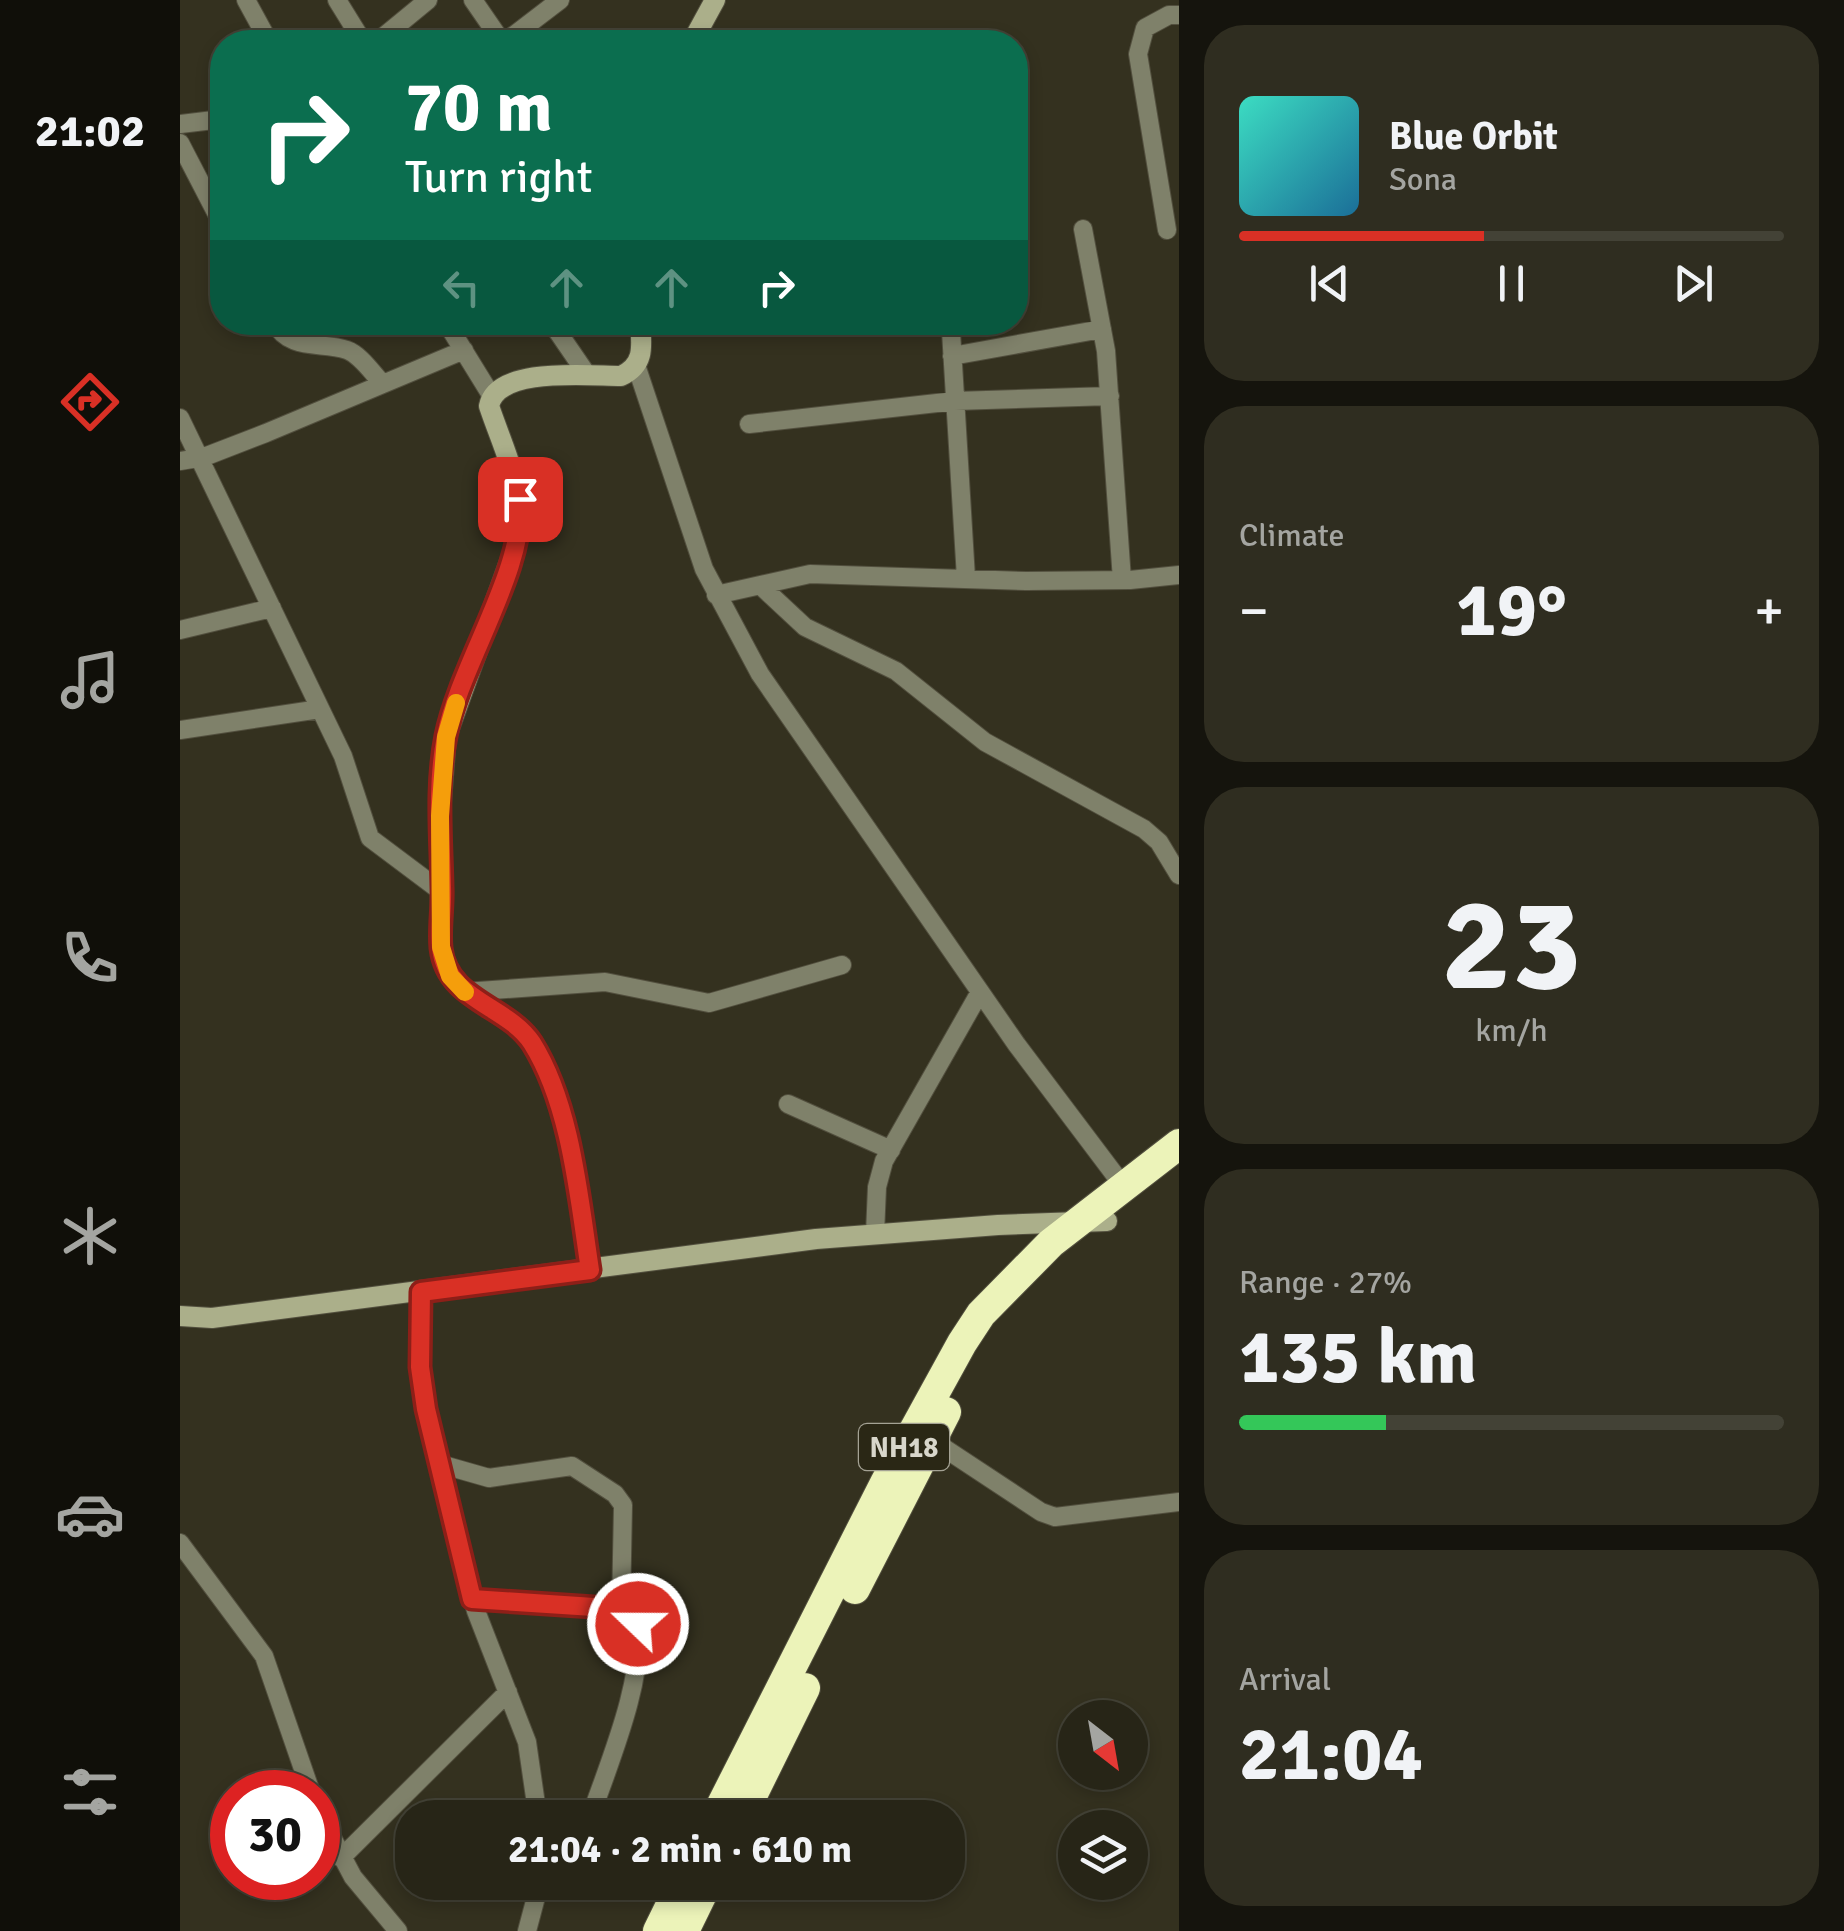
<!DOCTYPE html>
<meta charset="utf-8">
<style>
:root{--surface:#272517;--page:#2f2d20;--text:#f1f3f6;--muted:#a4a5a1;--line:#434236;--accent:#d93025}
body{margin:0;font-family:Signika,sans-serif;background:var(--page);color:var(--text);height:100vh;display:flex;flex-direction:column;font-size:38px;white-space:nowrap}
*{box-sizing:border-box;margin:0}
p{font-size:32px;color:var(--muted)}
.icon{flex:none;width:55px;height:55px;fill:none;stroke:currentColor;stroke-width:2;stroke-linecap:round;stroke-linejoin:round}
.map{position:relative;flex:1;overflow:hidden}
.sheet{display:flex;flex-direction:column;gap:25px;padding:25px;background:#15140d;width:665px}
.sheet>*{flex:none}
.banner{position:absolute;left:30px;top:30px;width:818px;height:305px;border-radius:40px;box-shadow:0 5px 15px #0003,0 0 0 2px var(--line);background:#0b6e4f;color:#fff;overflow:hidden}
.needle{width:65px;rotate:149deg}
.tools{position:absolute;left:878px;top:1700px;display:grid;gap:20px}
.tools a{display:grid;place-items:center;width:90px;height:90px;border-radius:50%;background:var(--surface);box-shadow:0 5px 15px #0003,0 0 0 2px var(--line);font-size:50px}
.speed{position:absolute;left:30px;top:1770px;display:flex;gap:20px;font-size:50px;font-weight:700;text-align:center}
.speed>*{display:grid;place-content:center;width:130px;height:130px;border-radius:50%;background:var(--surface);box-shadow:0 5px 15px #0003,0 0 0 2px var(--line);line-height:1}
.speed .limit{border:15px solid #d22;background:#fff;color:#111}
.pin{position:absolute;display:grid;place-items:center;width:85px;height:85px;color:#fff;margin:-42px;border-radius:20px;box-shadow:0 5px 15px #0006}
.me{position:absolute;width:110px;margin:-55px;rotate:292deg;stroke-linejoin:round;filter:drop-shadow(0 0 8px #0008)}
.turn{display:flex;align-items:center;gap:35px;height:210px;padding:0 30px;font-size:45px}
.turn .icon{width:130px;height:130px;stroke-width:2.5}
.turn b{display:block;font-size:70px;line-height:85px}
.lanes{display:flex;align-items:center;height:95px;padding:0 30px;background:#0003;justify-content:center;gap:50px;direction:ltr}
.lanes .off{opacity:.35}
.big{font-size:75px;font-weight:700;line-height:1.1}
.sheet .widget{flex:1;display:flex;flex-direction:column;justify-content:center;gap:15px;min-width:0;padding:0 35px;border-radius:40px;background:var(--page)}
.sheet .dial{align-items:center;gap:0}
.dial b{font-size:130px;line-height:1}
.song{display:flex;align-items:center;gap:30px}
.cover{width:120px;height:120px;border-radius:15px;background:linear-gradient(135deg,hsl(170 70% 55%),hsl(200 70% 35%))}
.played{height:10px;border-radius:5px;background:linear-gradient(90deg,var(--accent) 45%,var(--line) 45%)}
.keys{display:flex;justify-content:space-around;direction:ltr}
.heat{display:flex;justify-content:space-between;align-items:center;font-size:55px;direction:ltr}
.charge{height:15px;border-radius:8px;background:linear-gradient(90deg,#34c759 27%,var(--line) 0)}
.trip{position:absolute;left:215px;top:1800px;width:570px;height:100px;border-radius:40px;background:var(--surface);box-shadow:0 5px 15px #0003,0 0 0 2px var(--line);font-weight:700;line-height:100px;text-align:center}
main{display:flex;flex:1;min-height:0}
.menu{display:flex;flex-direction:column;width:180px;justify-content:space-around;align-items:center;background:#100f09;color:var(--muted)}
.menu .icon{width:70px;height:70px}
.menu .on{color:var(--accent)}
.menu b{font-size:45px;color:var(--text)}
.map>svg:first-child{display:block}
</style>
<main>
<nav class="menu">
<b>21:02</b>
<svg class="icon on" aria-label="directions" viewBox="0 0 24 24"><path d="M12 3l9 9-9 9-9-9zM9 14v-3h6M13 9l2 2-2 2"/></svg>
<svg class="icon" aria-label="music" viewBox="0 0 24 24"><path d="M9 18V5l10-2v13"/><circle cx="6" cy="18" r="3"/><circle cx="16" cy="16" r="3"/></svg>
<svg class="icon" aria-label="phone" viewBox="0 0 24 24"><path d="M5 4h4l2 5-3 2q2 4 5 5l2-3 5 2v4C11 20 4 13 5 4z"/></svg>
<svg class="icon" aria-label="climate" viewBox="0 0 24 24"><path d="M12 3v18M4 7l16 10M4 17L20 7"/></svg>
<svg class="icon" aria-label="car" viewBox="0 0 24 24"><path d="M5 17H2v-5l4-1 3-4h7l3 4 3 1v5h-3M9 17h6M6 11h13"/><circle cx="7" cy="17" r="2"/><circle cx="17" cy="17" r="2"/></svg>
<svg class="icon" aria-label="filters" viewBox="0 0 24 24"><path d="M4 7h16M4 17h16"/><circle cx="9" cy="7" r="2"/><circle cx="15" cy="17" r="2"/></svg>
</nav>
<div class="map">
<svg width="999" height="1931" viewBox="0 0 999 1931">
<rect width="100%" height="100%" fill="#34311f"/>
<g fill="none" stroke-linecap="round" stroke-linejoin="round">
<g stroke="#524f3e" stroke-width="20">
<path id="street" d="M66 0 89 42
M157 0 183 42
M293 0 322 42
M197 42 248 0
M325 42 380 0
M0 124 42 119
M0 143 42 224
M903 229 926 351 942 580
M987 230 958 54 965 28 989 15H999
M94 322C110 352 141 341 167 350 181 355 193 374 203 384
M266 322 311 395
M371 322 408 376
M771 331 786 578
M772 356 922 329
M456 365 524 569 580 674 837 1045 944 1187
M0 418 163 756 190 838 262 892
M569 424 775 401 930 396
M0 461 24 457 86 433 284 350
M580 585 625 627 716 671 805 742 964 829 979 842 999 875
M536 595 630 574 846 581 950 580 999 575
M0 630 92 608
M0 730 140 709
M284 992 425 982 529 1003 662 965
M608 1104 711 1150
M695 1234 697 1187 704 1161 800 992
M241 1291V1367L246 1409 296 1611 347 1742 358 1818
M752 1440 861 1512 875 1517 999 1502
M260 1464 309 1478 392 1466 435 1494 443 1505 441 1609
M0 1543 84 1656 131 1792
M292 1599 445 1609 457 1620C466 1677 429 1763 410 1818
M138 1811 173 1877 218 1931
M161 1858 328 1692
M347 1931 360 1882"/>
</g>
<g stroke="#524f3e" stroke-width="22">
<path id="secondary" d="M512 42 535 0
M409 1270C398 1195 392 1112 353 1045 327 1002 274 1010 261 947L260 816 266 737 339 536C346 492 323 448 309 406 317 366 408 376 441 376 465 365 462 346 460 322
M0 1316 32 1318 636 1239 818 1225 927 1221"/>
</g>
<g stroke="#524f3e" stroke-width="32">
<path id="highway" d="M675 1589 766 1412
M535 1818 705 1483 782 1343 801 1314 871 1243 999 1144
M561 1818 625 1688
M478 1931 502 1882
M504 1931 528 1882"/>
</g>
<use href="#street" stroke="#7f816a" stroke-width="18"/>
<use href="#secondary" stroke="#abaf8a" stroke-width="20"/>
<use href="#highway" stroke="#ecf3b9" stroke-width="30"/>
</g>
<g fill="none" stroke-linecap="round" stroke-linejoin="round">
<g stroke="#8d1f18" stroke-width="25">
<path id="route" d="M340 499C346 569 280 664 266 736 256 785 261 838 262 887 263 907 259 928 261 948 267 1001 327 1005 352 1043 391 1105 399 1198 410 1270L241 1292 240 1367 246 1409 292 1599 444 1609 454 1616 458 1624"/>
</g>
<use href="#route" stroke="#d93025" stroke-width="18"/>
<path stroke="#f59e0b" stroke-width="18" d="M276 703 266 737 260 816 261 947 270 976 285 992"/>
</g>
<g text-anchor="middle" stroke-width="10" stroke-linejoin="round" paint-order="stroke">
<rect fill="#2a2715" stroke="#a4a294" stroke-width="2.5" x="679" y="1424" width="90" height="46" rx="8"/>
<g font-size="28" font-weight="bold" fill="#d8d6cb">
<text x="724" y="1457">NH18</text>
</g>
</g>
</svg>
<div class="tools">
<a><svg class="needle" viewBox="-14 -14 28 28"><path d="M0-13l5 13h-10z" fill="#e53935"/><path d="M0 13l5-13h-10z" fill="#a4a5a1"/></svg></a>
<a><svg class="icon" aria-label="layers" viewBox="0 0 24 24"><path d="M12 4l9 5-9 5-9-5zM3 14l9 5 9-5"/></svg></a>
</div>
<div class="speed"><div class="limit">30</div></div>
<div class="pin" style="left:340px;top:499px;background:#d93025"><svg class="icon" aria-label="arrive" viewBox="0 0 24 24"><path d="M6 21V4h12l-3 4 3 4H6"/></svg></div>
<svg class="me" style="left:458px;top:1624px" viewBox="-20 -20 40 40"><circle r="17" fill="#d93025" stroke="#fff" stroke-width="3"/><path d="M0-11L8 9 0 5-8 9z" fill="#fff"/></svg>
<div class="trip">21:04 · 2 min · 610 m</div>
<div class="banner">
<div class="turn"><svg class="icon" aria-label="right" viewBox="0 0 24 24"><path d="M7 20v-9h11M14 6l5 5-5 5"/></svg><div><b>70 m</b>Turn right</div></div>
<div class="lanes"><svg class="icon off" aria-label="left" viewBox="0 0 24 24"><path d="M17 20v-9H6M10 6l-5 5 5 5"/></svg><svg class="icon off" aria-label="ahead" viewBox="0 0 24 24"><path d="M12 20V5M6 11l6-6 6 6"/></svg><svg class="icon off" aria-label="ahead" viewBox="0 0 24 24"><path d="M12 20V5M6 11l6-6 6 6"/></svg><svg class="icon" aria-label="right" viewBox="0 0 24 24"><path d="M7 20v-9h11M14 6l5 5-5 5"/></svg></div>
</div>
</div>
<section class="sheet">
<div class="widget">
<div class="song"><i class="cover"></i><div><b>Blue Orbit</b><p>Sona</p></div></div>
<div class="played"></div>
<div class="keys"><svg class="icon" aria-label="previous" viewBox="0 0 24 24"><path d="M18 5L8 12l10 7zM5 5v14"/></svg><svg class="icon" aria-label="pause" viewBox="0 0 24 24"><path d="M8 5v14M16 5v14"/></svg><svg class="icon" aria-label="next" viewBox="0 0 24 24"><path d="M6 5l10 7-10 7zM19 5v14"/></svg></div>
</div>
<div class="widget"><p>Climate</p>
<div class="heat"><a>−</a><b class="big">19°</b><a>+</a></div>
</div>
<div class="widget dial"><b>23</b><p>km/h</p></div>
<div class="widget"><p>Range · 27%</p><b class="big">135 km</b><div class="charge"></div></div>
<div class="widget"><p>Arrival</p><b class="big">21:04</b></div>
</section>
</main>
